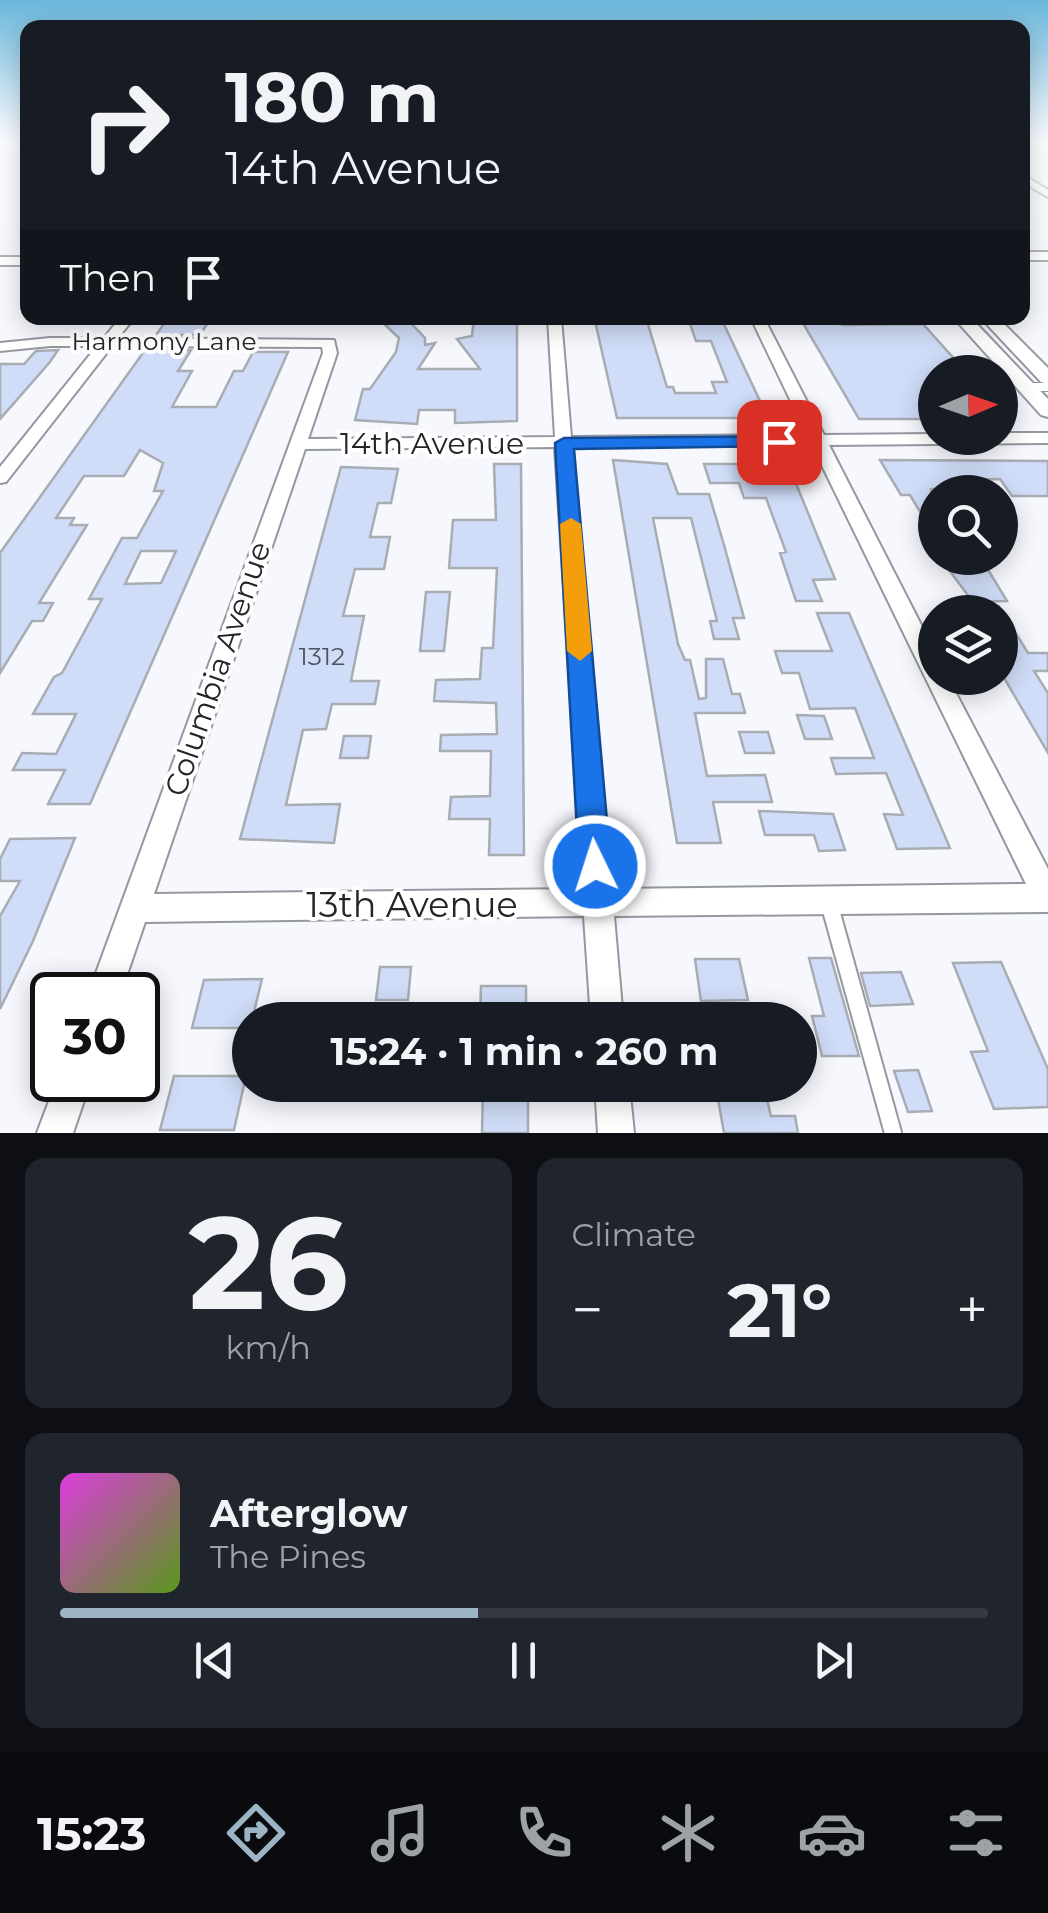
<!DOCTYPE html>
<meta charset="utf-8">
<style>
:root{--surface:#171b24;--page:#20242c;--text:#f1f3f6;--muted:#9ea1a6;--line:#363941;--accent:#9cb4c3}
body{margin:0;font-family:Montserrat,sans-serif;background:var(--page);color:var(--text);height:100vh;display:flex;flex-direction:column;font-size:38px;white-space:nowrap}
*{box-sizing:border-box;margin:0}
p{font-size:32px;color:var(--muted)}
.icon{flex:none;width:55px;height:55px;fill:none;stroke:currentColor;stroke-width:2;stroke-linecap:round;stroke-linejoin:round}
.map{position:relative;height:1133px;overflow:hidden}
.details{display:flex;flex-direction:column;gap:25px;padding:25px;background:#0d0f14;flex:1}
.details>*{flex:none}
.hud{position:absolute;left:20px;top:20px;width:1010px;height:305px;border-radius:20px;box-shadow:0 5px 25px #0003;background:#171b24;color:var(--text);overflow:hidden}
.needle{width:65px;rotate:88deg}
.controls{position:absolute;left:918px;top:355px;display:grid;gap:20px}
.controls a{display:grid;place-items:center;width:100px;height:100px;border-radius:50%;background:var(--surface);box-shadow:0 5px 25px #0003;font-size:50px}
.speed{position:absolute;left:30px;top:972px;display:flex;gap:20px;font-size:50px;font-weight:700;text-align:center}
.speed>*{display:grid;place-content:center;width:130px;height:130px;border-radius:50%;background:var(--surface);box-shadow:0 5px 25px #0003;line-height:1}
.speed .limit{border:5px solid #111;border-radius:15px;background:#fff;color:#111}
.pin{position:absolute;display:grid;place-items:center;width:85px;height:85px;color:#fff;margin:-42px;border-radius:20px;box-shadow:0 5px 15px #0006}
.me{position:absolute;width:110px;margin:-55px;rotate:356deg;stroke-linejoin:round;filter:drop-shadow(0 0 8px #0008)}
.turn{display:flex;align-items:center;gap:35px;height:210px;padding:0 40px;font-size:45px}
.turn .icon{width:130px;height:130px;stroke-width:2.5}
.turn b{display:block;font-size:70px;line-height:85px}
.then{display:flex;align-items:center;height:95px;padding:0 40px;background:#0003;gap:20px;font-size:38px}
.big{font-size:75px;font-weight:700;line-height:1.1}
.details .card{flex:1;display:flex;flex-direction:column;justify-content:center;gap:15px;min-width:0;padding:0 35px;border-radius:20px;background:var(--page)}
.details .dial{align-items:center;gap:0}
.dial b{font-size:130px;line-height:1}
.song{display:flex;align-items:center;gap:30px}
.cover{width:120px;height:120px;border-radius:15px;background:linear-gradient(135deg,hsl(300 70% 55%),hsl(90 70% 35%))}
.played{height:10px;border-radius:5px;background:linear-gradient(90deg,var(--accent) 45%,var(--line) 45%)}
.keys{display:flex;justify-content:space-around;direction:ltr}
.heat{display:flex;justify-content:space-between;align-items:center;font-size:55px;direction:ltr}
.details .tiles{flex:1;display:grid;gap:25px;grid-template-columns:1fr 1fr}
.card:last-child{grid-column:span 2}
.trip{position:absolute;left:232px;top:1002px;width:585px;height:100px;border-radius:50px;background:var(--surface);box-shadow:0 5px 25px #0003;font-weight:700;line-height:100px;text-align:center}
.menu{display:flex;height:160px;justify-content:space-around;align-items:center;background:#090b0e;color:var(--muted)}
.menu .icon{width:70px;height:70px}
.menu .on{color:var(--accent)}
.menu b{font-size:45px;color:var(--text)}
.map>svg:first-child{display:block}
</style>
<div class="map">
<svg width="1048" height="1133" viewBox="0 0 1048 1133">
<rect width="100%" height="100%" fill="#f6f8fe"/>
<path fill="#d0ddf8" stroke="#a9acb3" stroke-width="2.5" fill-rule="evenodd" d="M168 318H211L200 335H156Z
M378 318H406L425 338V345L435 343 418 369H480L457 339 472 336 474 318H517V421L455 423V410H419L417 424 355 420 363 389H370L396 352 399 338Z
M688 318H721L768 418H617L595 321H647L667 387H673L675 393H716L712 382H727L711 341H696Z
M800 318H824L843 325 923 324 966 372H935V419H859Z
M58 350 50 362 0 419V364H24L36 351Z
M145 350H191L178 371H192L172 407H216L234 371H243L253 352H288L90 804H48L65 770H13L22 753 56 754 76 714H33L54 677 62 673 102 599H89L122 538H137L163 491H154L163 463 140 450 124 476H84L56 518H74L70 525H87L39 603H53L43 621H32L0 673V553ZM141 551H176L161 583 125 584Z
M613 460 667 464 678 494H709L724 545 744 618H733L739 639H714L710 621H717L691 518H653L678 644 685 660H690L699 699 706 698V659H723L732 694H740L745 713H695L707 776 765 775 772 802H713L721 843H677Z
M752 460H785L788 464 835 579 813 580 822 601H796L780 553 786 552 766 498H744L739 483H710L704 464H753Z
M880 460 1048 461V496H1012L1000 479 959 480 965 489H931L935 537 910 495H901Z
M494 464H521L524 855H489L490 819H449L451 797 490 796 491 751H440L441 735 497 734 496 703 434 701 436 680 480 679 482 648H493L497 568H449L453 520H496Z
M341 467 398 469 391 503H378L370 537H390L384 569H355L343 616H364L351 681H379L375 704H332L326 729 303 730 286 805 340 804 334 843 240 839Z
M940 558H981L1007 601 973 602Z
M426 592H450L444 651H420Z
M1000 608 1028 653H1048V671H1034L1048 693V753L1000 671Z
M817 613H849L950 848 897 849 884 814 903 815 886 773 836 774 831 758H874L855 708 810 709 799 673H782L775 651H832Z
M797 715 824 716 832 739H805Z
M739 732H768L774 753H745Z
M344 736H371L368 758H340Z
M759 811 833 814 845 850 819 851 814 835H765Z
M75 838 33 941 0 1009V916L20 881H0V859L10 839Z
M809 958H831L859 1056H822L812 1016H824Z
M695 959H739L748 1000 701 1001Z
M1001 962 1048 1069V1107L994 1109 971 1052 988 1051 953 963Z
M380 967H411L408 1000H376Z
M901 972 913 1004 870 1006 861 973Z
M262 979 250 1028H192L204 980Z
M481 986H526V1020H480Z
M918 1070 932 1111 908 1112 894 1071Z
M174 1076H246L234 1130H160Z
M528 1085V1133H482L483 1086Z
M718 1099H767L771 1116H795L798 1133H724Z"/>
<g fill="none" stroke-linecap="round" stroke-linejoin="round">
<g stroke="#95989f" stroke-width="10">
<path id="service-far1" d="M1026 387H1048"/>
</g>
<g stroke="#95989f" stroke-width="20">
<path id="service" d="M829 903 893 1133"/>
</g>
<g stroke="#95989f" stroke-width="4">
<path id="minor" d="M1022 174 1048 190V197L1022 182Z
M120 318H134L118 338 334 340 337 353 308 439 555 437 548 318H561L571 437 807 435 751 318H764L824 435 935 434V438H1000V433H1048V443L829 445 935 652V678H948L1048 869V912L614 916 623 1020H591L584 916 145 922 120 995H88L323 353 322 347 112 346 6 482 0 483V467L97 346H50L0 351V343L50 338H104ZM812 445 1026 884 611 889 572 447ZM555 447 583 889 154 894 305 449Z
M57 1080H91L73 1133H37Z
M595 1085H629L634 1133H598Z"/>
</g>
<g stroke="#95989f" stroke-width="4">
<path id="tertiary" d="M1022 252H1048V260H1022Z
M0 257H28V265H0Z
M954 318H971L1048 399V417L1041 415Z
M981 318H998L1048 368V384L1041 382Z"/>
</g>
<use href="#service-far1" stroke="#fff" stroke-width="8"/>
<use href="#service" stroke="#fff" stroke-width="16"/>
<use href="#minor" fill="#fff" fill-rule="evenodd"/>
<use href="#tertiary" fill="#fff" fill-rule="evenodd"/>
</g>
<linearGradient id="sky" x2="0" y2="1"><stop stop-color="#6ab7dc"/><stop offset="0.47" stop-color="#fbfcff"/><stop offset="1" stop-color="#fbfcff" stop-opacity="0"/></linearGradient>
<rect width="1048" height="299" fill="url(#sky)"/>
<path fill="#1a73e8" stroke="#114b97" stroke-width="2.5" d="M779 436 789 442 786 446 574 449 611 866 607 876 595 880 584 876 579 866 555 443 564 438Z"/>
<path fill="#f59e0b" d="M571 518 581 524 592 651 580 661 567 651 560 524Z"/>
<g text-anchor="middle" stroke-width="8" stroke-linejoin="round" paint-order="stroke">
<g font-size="25" fill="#242528" stroke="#fff">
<text x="164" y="350">Harmony Lane</text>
</g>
<g font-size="25" fill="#4f535c">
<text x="322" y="665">1312</text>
</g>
<g font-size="30" fill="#242528" stroke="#fff">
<text x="432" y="454">14th Avenue</text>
<text transform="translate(218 669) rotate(-71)" y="10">Columbia Avenue</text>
</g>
<g font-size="35" fill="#242528" stroke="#fff">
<text x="412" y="917">13th Avenue</text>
</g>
</g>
</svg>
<div class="controls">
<a><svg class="needle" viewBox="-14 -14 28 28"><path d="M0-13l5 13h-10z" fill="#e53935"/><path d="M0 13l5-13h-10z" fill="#9ea1a6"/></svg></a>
<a><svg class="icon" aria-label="search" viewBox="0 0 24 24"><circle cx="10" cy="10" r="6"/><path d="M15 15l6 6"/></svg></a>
<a><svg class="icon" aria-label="layers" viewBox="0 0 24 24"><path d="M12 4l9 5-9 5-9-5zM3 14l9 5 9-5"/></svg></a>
</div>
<div class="speed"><div class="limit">30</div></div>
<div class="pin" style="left:779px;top:442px;background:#d93025"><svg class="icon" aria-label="arrive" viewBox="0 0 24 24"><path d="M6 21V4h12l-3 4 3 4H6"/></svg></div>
<svg class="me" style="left:595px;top:866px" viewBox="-20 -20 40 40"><circle r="17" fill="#1a73e8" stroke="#fff" stroke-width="3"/><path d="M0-11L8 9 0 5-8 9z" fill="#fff"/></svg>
<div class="trip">15:24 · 1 min · 260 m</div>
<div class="hud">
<div class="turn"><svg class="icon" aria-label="right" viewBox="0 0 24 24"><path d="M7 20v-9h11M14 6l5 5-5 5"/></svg><div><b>180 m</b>14th Avenue</div></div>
<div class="then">Then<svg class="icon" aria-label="arrive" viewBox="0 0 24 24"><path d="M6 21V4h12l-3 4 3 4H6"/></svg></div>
</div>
</div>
<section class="details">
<div class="tiles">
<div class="card dial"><b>26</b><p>km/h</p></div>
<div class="card"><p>Climate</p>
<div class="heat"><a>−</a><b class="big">21°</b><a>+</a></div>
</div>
<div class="card">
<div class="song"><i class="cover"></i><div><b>Afterglow</b><p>The Pines</p></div></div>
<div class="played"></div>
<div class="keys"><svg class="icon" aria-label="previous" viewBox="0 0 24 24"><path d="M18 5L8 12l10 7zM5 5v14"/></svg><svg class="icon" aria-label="pause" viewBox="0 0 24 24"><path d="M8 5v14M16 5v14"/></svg><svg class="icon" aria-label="next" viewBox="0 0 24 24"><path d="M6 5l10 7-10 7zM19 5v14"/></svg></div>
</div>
</div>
</section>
<nav class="menu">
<b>15:23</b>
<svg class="icon on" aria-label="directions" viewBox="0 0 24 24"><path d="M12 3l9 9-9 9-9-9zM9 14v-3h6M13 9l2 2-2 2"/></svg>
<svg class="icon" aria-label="music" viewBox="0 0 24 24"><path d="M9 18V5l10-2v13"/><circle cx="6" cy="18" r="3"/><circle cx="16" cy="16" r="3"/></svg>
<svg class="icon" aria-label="phone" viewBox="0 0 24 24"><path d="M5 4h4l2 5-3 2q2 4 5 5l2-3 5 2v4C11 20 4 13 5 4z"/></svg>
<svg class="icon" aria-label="climate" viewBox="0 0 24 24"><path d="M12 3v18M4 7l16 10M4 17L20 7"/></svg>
<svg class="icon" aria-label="car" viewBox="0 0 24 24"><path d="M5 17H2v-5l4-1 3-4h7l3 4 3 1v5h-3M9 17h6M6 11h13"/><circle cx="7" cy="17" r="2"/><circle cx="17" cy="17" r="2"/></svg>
<svg class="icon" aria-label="filters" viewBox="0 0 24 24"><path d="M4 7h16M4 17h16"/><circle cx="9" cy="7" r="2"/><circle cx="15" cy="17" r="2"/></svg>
</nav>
